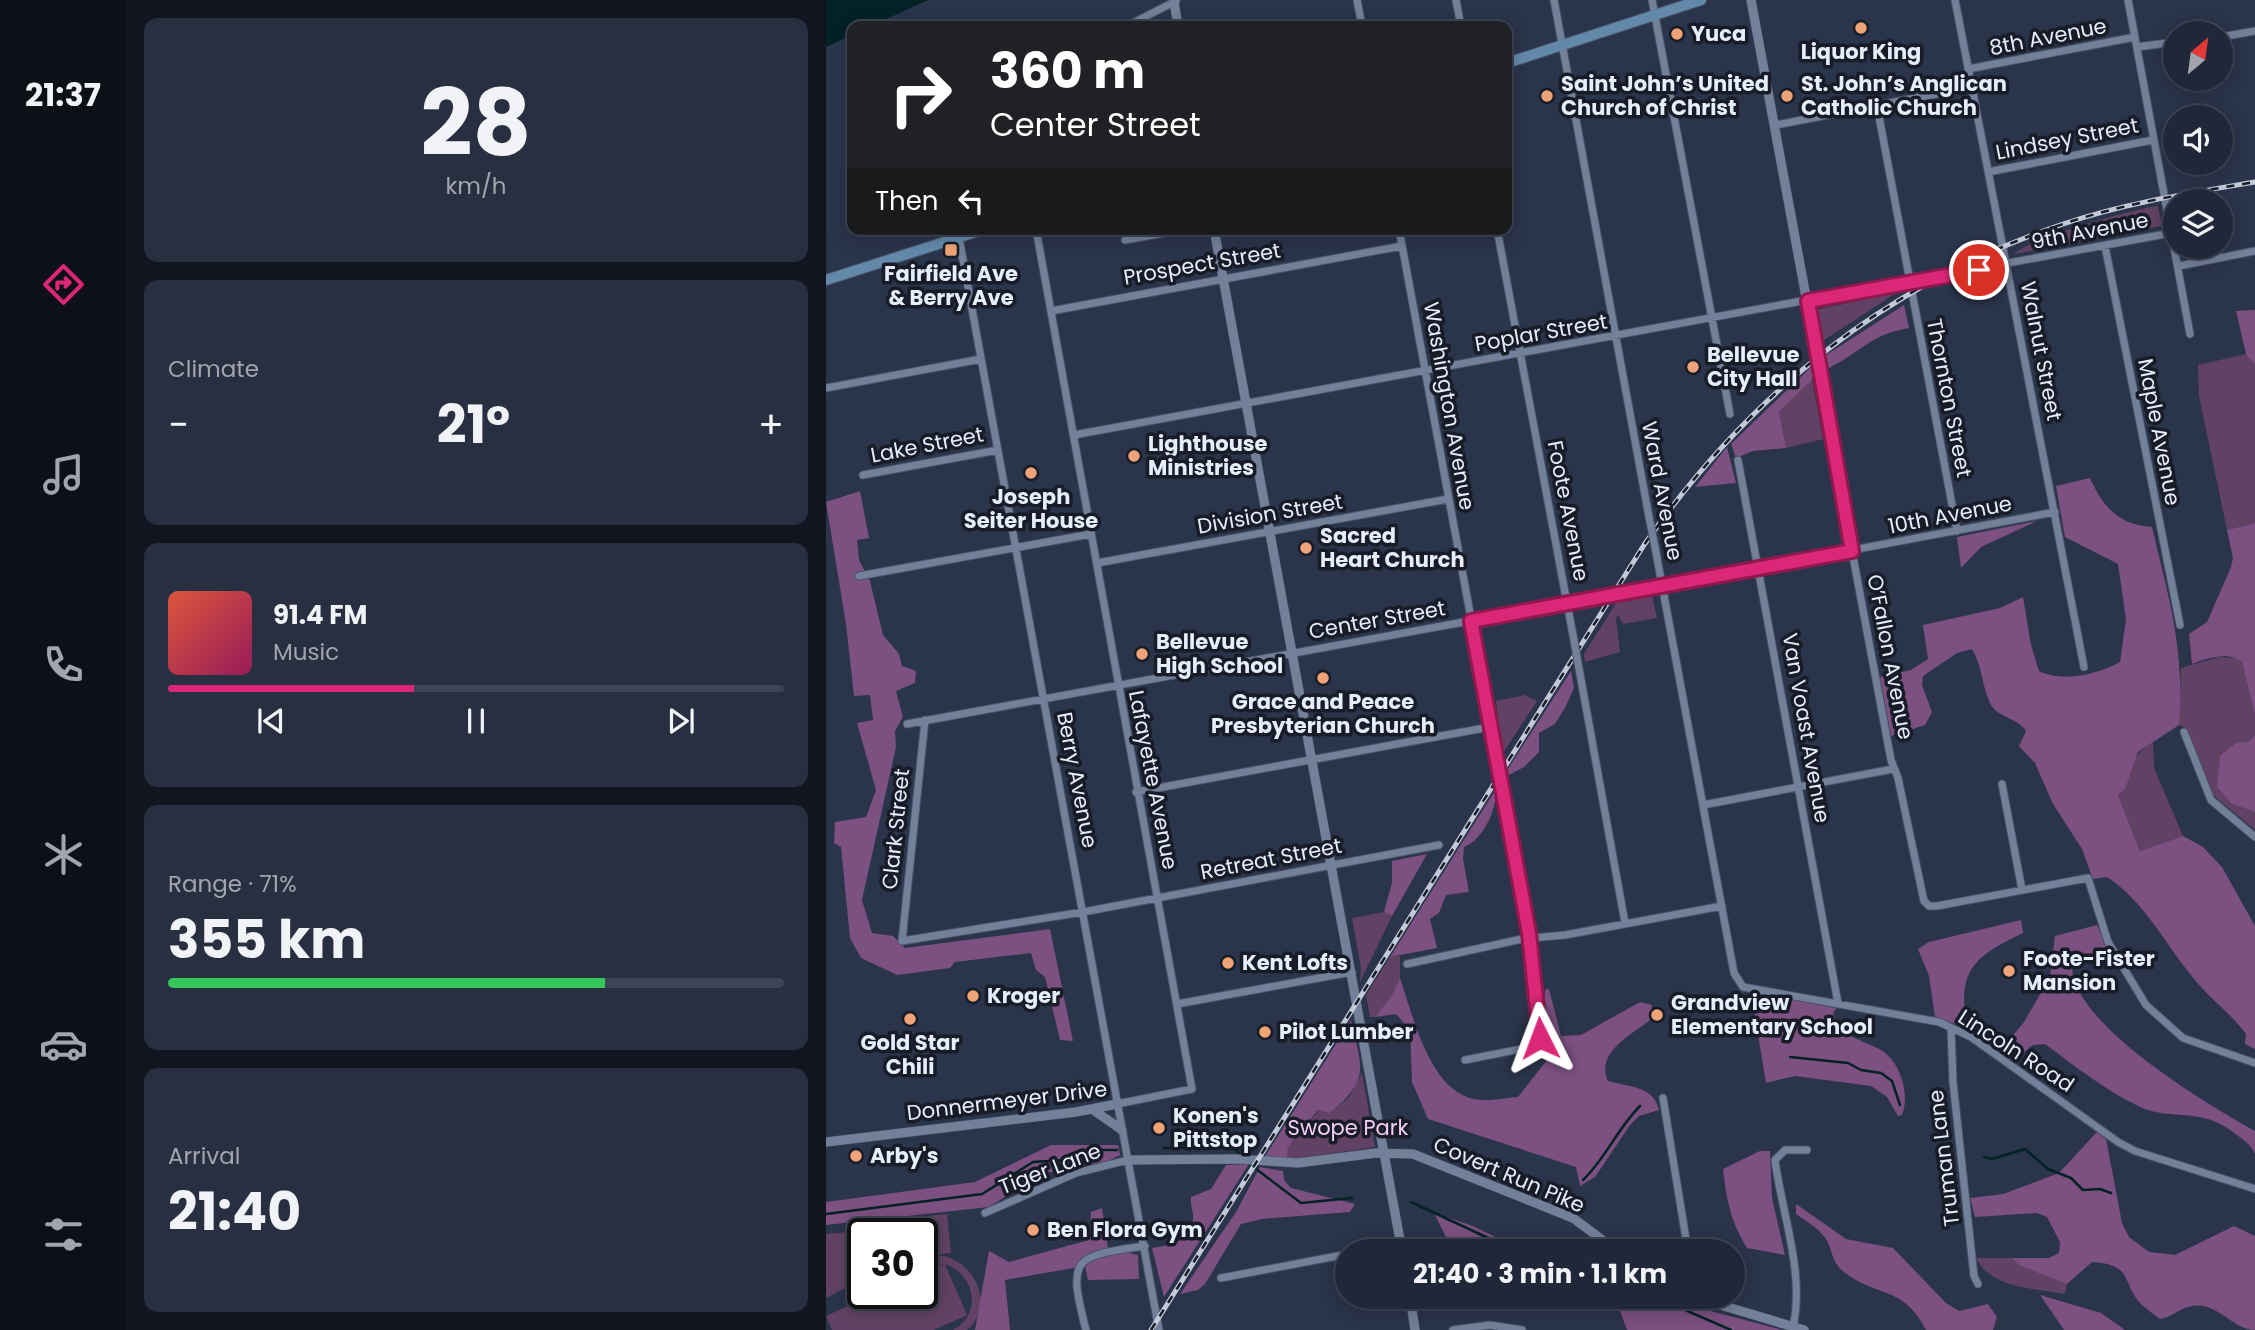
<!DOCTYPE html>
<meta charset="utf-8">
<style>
:root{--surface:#202738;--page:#282f40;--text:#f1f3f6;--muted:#a2a5ae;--line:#3d4453;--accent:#db2777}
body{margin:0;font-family:Poppins,sans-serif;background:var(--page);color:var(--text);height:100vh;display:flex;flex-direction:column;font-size:26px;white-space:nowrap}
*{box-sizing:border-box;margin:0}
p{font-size:23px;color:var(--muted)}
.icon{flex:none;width:38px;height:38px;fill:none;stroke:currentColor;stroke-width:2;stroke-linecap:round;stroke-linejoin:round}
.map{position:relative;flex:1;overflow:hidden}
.details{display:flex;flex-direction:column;gap:18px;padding:18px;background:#12151f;width:700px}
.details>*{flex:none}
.banner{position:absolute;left:21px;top:21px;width:665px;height:214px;border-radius:14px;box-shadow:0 4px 18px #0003,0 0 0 2px var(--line);background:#202124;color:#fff;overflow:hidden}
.needle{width:46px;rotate:29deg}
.fabs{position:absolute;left:1337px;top:21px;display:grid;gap:14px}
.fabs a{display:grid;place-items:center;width:70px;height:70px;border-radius:50%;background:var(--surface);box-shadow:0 4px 18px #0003,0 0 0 2px var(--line);font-size:35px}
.speed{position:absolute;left:21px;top:1218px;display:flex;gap:14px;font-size:35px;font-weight:700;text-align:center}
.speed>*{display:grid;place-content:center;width:91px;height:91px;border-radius:50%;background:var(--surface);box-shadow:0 4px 18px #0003,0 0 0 2px var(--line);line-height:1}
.speed .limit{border:4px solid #111;border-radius:10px;background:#fff;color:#111}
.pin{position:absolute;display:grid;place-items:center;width:60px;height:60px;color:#fff;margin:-30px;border:4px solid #fff;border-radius:50%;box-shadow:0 2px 7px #0007}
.me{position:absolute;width:77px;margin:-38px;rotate:357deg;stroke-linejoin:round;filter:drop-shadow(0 0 5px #0008)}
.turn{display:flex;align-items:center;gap:24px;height:147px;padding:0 28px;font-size:32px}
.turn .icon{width:91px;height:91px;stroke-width:2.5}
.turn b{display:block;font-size:49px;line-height:60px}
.then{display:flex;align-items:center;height:66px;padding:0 28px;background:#0003;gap:14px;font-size:26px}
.big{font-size:52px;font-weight:700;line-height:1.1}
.details .tile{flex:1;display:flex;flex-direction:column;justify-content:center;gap:10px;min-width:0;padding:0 24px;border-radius:14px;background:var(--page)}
.details .dial{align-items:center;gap:0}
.dial b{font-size:91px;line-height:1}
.song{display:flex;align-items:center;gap:21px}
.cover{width:84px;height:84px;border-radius:10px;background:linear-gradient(135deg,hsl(10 70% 55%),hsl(330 70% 35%))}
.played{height:7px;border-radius:4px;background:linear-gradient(90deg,var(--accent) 40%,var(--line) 40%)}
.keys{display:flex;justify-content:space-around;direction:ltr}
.heat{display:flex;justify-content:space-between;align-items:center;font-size:38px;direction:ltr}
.charge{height:10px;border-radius:5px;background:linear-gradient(90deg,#34c759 71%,var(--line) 0)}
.trip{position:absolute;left:509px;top:1239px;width:410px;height:70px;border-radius:35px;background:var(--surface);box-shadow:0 4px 18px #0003,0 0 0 2px var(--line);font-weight:700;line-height:70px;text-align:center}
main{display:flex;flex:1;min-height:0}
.dock{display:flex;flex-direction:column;width:126px;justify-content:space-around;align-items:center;background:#0d1016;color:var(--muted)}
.dock .icon{width:49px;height:49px}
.dock .selected{color:var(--accent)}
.dock b{font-size:32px;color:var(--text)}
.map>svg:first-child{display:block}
</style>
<main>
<nav class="dock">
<b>21:37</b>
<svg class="icon selected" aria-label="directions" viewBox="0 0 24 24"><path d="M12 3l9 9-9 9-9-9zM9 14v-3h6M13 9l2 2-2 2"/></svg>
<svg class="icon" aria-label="music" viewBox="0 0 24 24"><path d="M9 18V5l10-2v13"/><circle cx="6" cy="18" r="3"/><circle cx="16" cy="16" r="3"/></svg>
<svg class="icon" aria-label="phone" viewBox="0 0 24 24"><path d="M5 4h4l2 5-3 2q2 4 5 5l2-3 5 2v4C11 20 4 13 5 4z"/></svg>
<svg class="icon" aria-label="climate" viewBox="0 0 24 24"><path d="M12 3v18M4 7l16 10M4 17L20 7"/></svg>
<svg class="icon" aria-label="car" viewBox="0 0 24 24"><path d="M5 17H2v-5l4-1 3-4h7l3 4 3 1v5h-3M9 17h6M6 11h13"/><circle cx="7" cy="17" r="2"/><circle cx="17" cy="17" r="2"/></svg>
<svg class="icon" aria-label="filters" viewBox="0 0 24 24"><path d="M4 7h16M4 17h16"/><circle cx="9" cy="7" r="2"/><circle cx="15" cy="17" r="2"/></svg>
</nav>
<section class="details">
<div class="tile dial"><b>28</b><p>km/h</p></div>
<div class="tile"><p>Climate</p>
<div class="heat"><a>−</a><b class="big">21°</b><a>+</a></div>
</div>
<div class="tile">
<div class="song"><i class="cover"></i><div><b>91.4 FM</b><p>Music</p></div></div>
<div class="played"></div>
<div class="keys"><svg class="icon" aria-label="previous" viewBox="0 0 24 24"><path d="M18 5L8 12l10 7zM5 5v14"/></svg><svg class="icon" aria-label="pause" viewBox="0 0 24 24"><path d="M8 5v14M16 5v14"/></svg><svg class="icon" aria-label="next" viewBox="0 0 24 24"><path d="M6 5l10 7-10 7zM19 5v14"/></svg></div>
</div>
<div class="tile"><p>Range · 71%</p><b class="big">355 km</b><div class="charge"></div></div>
<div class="tile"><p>Arrival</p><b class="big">21:40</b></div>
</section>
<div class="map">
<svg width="1429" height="1330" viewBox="0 0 1429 1330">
<rect width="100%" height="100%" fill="#2a344a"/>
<path fill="#614264" d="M1332 206 1336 226 1188 254C1197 241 1313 207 1332 206Z
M1070 293 995 342 989 310Z
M1420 354 1429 365V523L1401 530 1373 396 1372 365Z
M986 380 997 439 960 448 953 412Z
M826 596 831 618 797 624 792 615 790 619 794 652 759 662 758 654 792 600Z
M1393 657 1411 658 1416 662 1429 715V735L1422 742 1406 804 1429 812V830L1387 795 1360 728 1353 725 1355 668Z
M699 695 711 701 677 753 670 701Z
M1327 742 1328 768 1357 836 1314 851 1292 795C1310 778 1296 762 1327 742Z
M558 912 566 916 534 982 535 968 526 918Z
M574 956V978L566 995 549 1017H544L540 995 564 957Z
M536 1073 549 1147 461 1160 462 1147 493 1110 504 1113 523 1097Z
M121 1214 125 1253 96 1256V1234H37L35 1268 30 1224Z
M22 1232 27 1284 0 1298V1234Z
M118 1256C150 1264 169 1305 141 1330H127C157 1314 149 1274 119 1264L141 1315 108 1330H6L0 1316 52 1293H96V1274L118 1264 96 1266V1258Z
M1150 1258H1186C1201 1273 1224 1272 1241 1284L1239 1294C1209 1288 1165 1289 1150 1258Z"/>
<path fill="#7c5081" d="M1078 305 1083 328C1043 335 1037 351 1003 368L997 357Z
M1429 310V365L1420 354 1410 311Z
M986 366V380L953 412 960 448 927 451 910 458 905 444Z
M901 447 910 483 869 487Z
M1264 478C1277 507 1293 525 1326 527 1343 599 1359 650 1353 725L1312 752 1299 789 1292 795 1314 851 1357 836 1377 847 1396 867 1429 926V1049L1419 1044 1420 1034C1404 1012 1381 997 1365 975 1338 942 1317 900 1281 877L1267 879 1256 849 1227 804 1209 763 1193 746 1200 731C1191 717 1171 718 1164 703 1156 687 1157 668 1146 649L1131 653 1097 676 1096 685 1106 712 1099 725 1065 736 1054 677 1085 670 1102 659 1097 625 1174 608 1197 597 1205 645 1213 671C1237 683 1272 674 1294 662L1300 619 1292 564 1239 537 1230 486Z
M34 491 43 538 31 540 33 560 44 581 57 635 73 654 76 666 90 671 89 683 70 691 77 717 69 731 70 747 36 900 46 933 67 936 79 948 224 929 247 1041 234 1040 219 977 210 970 205 953 129 962 124 968 71 975 35 958 24 938 15 847 8 843 9 822 40 817 50 790 31 723 47 720 44 695 28 696 20 624 0 502Z
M1211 521 1155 547 1135 568 1131 537Z
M1429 523V715L1416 662C1403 651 1381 658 1366 664L1363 634 1381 622 1405 567 1407 558 1401 530Z
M745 671 748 688 740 706 729 724 713 733V752L698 767 683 775 681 770Z
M1429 735V812L1406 804 1391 787 1394 756 1410 743 1422 742Z
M670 789C671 809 658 839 638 847L637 859 643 892 620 895 613 913 604 919 611 948 564 957Z
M601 854 566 916 558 912 566 883V861Z
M1195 920 1197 933C1147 957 1131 970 1141 1028L1109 1017 1103 976 1092 949 1103 942Z
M1271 925 1281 948 1253 962 1246 969C1251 1027 1381 1104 1429 1131V1154C1425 1145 1419 1141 1411 1135 1374 1105 1348 1122 1314 1107 1280 1091 1249 1066 1219 1044L1207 1045 1187 1061 1174 1051 1198 1022 1224 977 1229 936Z
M574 978C587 1015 603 1090 648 1099 661 1102 679 1098 692 1097L725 1055 718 1017 719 990 723 989 735 1036 755 1035 814 1002 826 1005 824 1020C805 1035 769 1053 782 1081 803 1087 828 1086 833 1110L813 1116 804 1125 769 1177 754 1186 750 1167 602 1119 586 1082 584 1030 570 1014 549 1017 566 995Z
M925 992 1010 1008 1007 1014C1011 1020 1015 1029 1020 1033 1030 1040 1044 1044 1055 1050 1075 1062 1084 1095 1076 1115L1072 1116 1061 1097 1045 1086 969 1076 940 1083Z
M525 1020C535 1067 546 1078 504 1113L492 1110 462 1147 461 1160 438 1158Z
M1271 1132 1280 1139 1296 1223 1303 1237 1323 1252 1349 1255 1408 1226 1429 1236V1330C1407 1330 1391 1301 1366 1306 1354 1308 1346 1317 1334 1319 1328 1314 1321 1310 1316 1305 1294 1282 1309 1265 1266 1262L1241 1284 1193 1265 1186 1258H1223L1233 1253 1234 1242 1221 1217 1211 1213 1149 1217 1144 1198 1177 1194 1233 1173Z
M225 1145H292L294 1155 282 1161 215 1174 163 1207 0 1225V1202L149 1182Z
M934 1151H944L946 1198 959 1255 921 1248C905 1223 900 1198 897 1169Z
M423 1164 338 1297 326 1248C342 1246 367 1241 367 1220 368 1212 364 1206 365 1197L385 1189 400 1165Z
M434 1167 457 1171 458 1180 465 1188 529 1204 524 1212 436 1219 415 1224 379 1284 372 1290 354 1294 410 1212Z
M970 1204 1020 1239 1067 1248 1120 1303 1133 1311 1162 1304 1171 1317 1167 1330H1100C1078 1287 1056 1298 1022 1275 1002 1262 1009 1248 996 1234 989 1226 978 1220 970 1214Z
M276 1208 282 1248 312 1255 313 1279 262 1280 259 1266 179 1280 184 1330H149L163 1251 183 1262 263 1240 265 1212Z
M608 1213 647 1226 698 1251H627Z
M1214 1295 1275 1313 1299 1330H1238Z
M743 1297H848L869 1307 957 1330H801L794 1311Z"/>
<path fill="#022225" d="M0 0H102L45 26H26V35L0 47Z"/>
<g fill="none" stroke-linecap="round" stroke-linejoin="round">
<path stroke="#022225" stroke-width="2.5" d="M964 1057 1022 1063 1035 1070 1055 1073 1066 1081 1074 1105
M397 1144 409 1149 416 1157
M338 1148 372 1147
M1158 1157 1166 1159 1199 1149 1222 1169 1245 1178 1257 1190 1274 1189 1285 1193
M421 1162 475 1203 526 1198
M757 1180C780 1158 791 1129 814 1106
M585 1202 690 1251
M0 1214 156 1194 207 1162 238 1160 276 1150H291
M829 1297 905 1330"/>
<g stroke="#495265" stroke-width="9">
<path id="minor" d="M531 0 536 26
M630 0 635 26
M728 0 823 517
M826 0 904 414
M1129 0 1258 667
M1302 0 1364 334
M172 24V26
M301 26 350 1
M1395 37 1429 31
M1311 47 1349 42
M1142 69 1309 37
M1051 106 1131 531
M950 125 1146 87
M1162 172 1327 140
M210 229 366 1089 291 1104
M573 229 671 759
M671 229 747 635
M133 238 333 1330
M299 240 360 229
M1279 246 1354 625
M1353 266 1429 251
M225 311 576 246
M0 388 155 359
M248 435 1345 233
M912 460 1012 1003
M37 475 172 450
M829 547 908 973 917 987 1113 1022 1145 1037 1292 1142 1309 1151 1429 1189
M1026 551 1065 760 1072 778 1098 901 1103 906H1111L1262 878 1282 942 1320 1005 1357 1038 1429 1063
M271 563 622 499
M33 576 265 534
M813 590 1229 512
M752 663 799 923
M99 720 76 941 257 912 613 845
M81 724 769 598
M1358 732 1385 800 1429 837
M1176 784 1196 890
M310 792 664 727
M877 805 1067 769
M581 964 696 939 739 935 896 906
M351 1004 526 972
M1125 1028 1127 1082 1148 1276 1152 1284
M639 1060 705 1047 714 1038 703 933 677 791
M837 1098 862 1251
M159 1213 250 1173 302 1160
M536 1251 575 1245
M395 1278 522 1254
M967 1327C979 1273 956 1214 949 1160L959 1150H981
M260 1330C241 1257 247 1256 319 1246
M627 1330 664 1325 696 1330"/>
</g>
<g stroke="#495265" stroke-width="10">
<path id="tertiary" d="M925 0 988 340
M348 2 352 26
M388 229 576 1251
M994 369 1026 551
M266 1109 296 1130
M0 1142 250 1112 291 1104
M302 1160 411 1159 472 1163 550 1153 587 1154 747 1218 791 1251
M584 1297 589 1330
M868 1297 978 1330"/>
</g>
<g stroke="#495265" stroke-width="12">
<path id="secondary" d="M681 63 875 0
M0 280 159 229"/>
</g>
<use href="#minor" stroke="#738099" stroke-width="7"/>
<use href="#tertiary" stroke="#738099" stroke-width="9"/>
<use href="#secondary" stroke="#6289aa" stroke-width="10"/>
<g stroke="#c2cad9" stroke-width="5">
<path id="rail" d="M325 1330 818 545C924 393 1061 283 1237 224 1299 203 1364 193 1429 182"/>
</g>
<use href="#rail" stroke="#171c26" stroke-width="2.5" stroke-dasharray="8" stroke-linecap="butt"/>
<g stroke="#495265" stroke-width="9" stroke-linecap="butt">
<path id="minor-bridge" d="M823 517 829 547
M769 598 813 590
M747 635 752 663
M671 759 677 791"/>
</g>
<g stroke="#495265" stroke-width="10" stroke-linecap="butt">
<path id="tertiary-bridge" d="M988 340 994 369"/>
</g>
<use href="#minor-bridge" stroke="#738099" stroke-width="7"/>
<use href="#tertiary-bridge" stroke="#738099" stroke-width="9"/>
</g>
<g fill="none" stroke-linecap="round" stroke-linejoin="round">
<g stroke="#8e194d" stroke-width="18">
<path id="route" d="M714 1038 703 933 645 621 1026 551 982 301 1153 270"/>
</g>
<use href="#route" stroke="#db2777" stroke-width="12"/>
</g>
<g fill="#efa378" stroke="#171c26" stroke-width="2.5">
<circle cx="1035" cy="28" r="7"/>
<circle cx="851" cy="34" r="7"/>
<circle cx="721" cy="96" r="7"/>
<circle cx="961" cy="96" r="7"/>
<rect x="118" y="243" width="14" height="14" rx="3.5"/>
<circle cx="867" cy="367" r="7"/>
<circle cx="308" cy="456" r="7"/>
<circle cx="205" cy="473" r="7"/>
<circle cx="480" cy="548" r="7"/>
<circle cx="316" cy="654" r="7"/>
<circle cx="497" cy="678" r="7"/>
<circle cx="402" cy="963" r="7"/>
<circle cx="1183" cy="971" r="7"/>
<circle cx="147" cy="996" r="7"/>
<circle cx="831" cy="1015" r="7"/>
<circle cx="84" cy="1019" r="7"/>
<circle cx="439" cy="1032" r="7"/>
<circle cx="333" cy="1128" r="7"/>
<circle cx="30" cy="1156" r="7"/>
<circle cx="207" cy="1230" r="7"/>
</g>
<g text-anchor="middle" stroke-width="7" stroke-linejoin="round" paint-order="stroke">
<g font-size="21" font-weight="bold" fill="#e6edfb" stroke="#171c26" text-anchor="start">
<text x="865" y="41">Yuca</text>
<text x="1035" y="59" text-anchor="middle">Liquor King</text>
<text x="735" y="91">Saint John’s United<tspan x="735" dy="24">Church of Christ</tspan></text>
<text x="975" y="91">St. John’s Anglican<tspan x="975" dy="24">Catholic Church</tspan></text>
<text x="125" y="281" text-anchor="middle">Fairfield Ave<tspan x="125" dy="24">&amp; Berry Ave</tspan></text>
<text x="881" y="362">Bellevue<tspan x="881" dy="24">City Hall</tspan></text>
<text x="322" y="451">Lighthouse<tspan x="322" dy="24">Ministries</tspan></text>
<text x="205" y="504" text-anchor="middle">Joseph<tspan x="205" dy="24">Seiter House</tspan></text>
<text x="494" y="543">Sacred<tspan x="494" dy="24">Heart Church</tspan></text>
<text x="330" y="649">Bellevue<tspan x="330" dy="24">High School</tspan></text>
<text x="497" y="709" text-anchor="middle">Grace and Peace<tspan x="497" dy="24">Presbyterian Church</tspan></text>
<text x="1197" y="966">Foote-Fister<tspan x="1197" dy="24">Mansion</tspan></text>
<text x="416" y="970">Kent Lofts</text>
<text x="161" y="1003">Kroger</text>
<text x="845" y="1010">Grandview<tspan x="845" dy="24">Elementary School</tspan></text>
<text x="453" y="1039">Pilot Lumber</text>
<text x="84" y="1050" text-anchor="middle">Gold Star<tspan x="84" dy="24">Chili</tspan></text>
<text x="347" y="1123">Konen's<tspan x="347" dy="24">Pittstop</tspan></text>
<text x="44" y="1163">Arby's</text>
<text x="221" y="1237">Ben Flora Gym</text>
</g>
<g font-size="21" fill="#e6edfb" stroke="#171c26">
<text transform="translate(1222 37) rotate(-11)" y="7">8th Avenue</text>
<text transform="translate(1241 139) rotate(-11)" y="7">Lindsey Street</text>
<text transform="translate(1264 231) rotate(-11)" y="7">9th Avenue</text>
<text transform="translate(376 264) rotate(-10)" y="7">Prospect Street</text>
<text transform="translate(715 333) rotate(-10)" y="7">Poplar Street</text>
<text transform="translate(1215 351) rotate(79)" y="7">Walnut Street</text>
<text transform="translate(1123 398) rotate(79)" y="7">Thornton Street</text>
<text transform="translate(623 406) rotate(80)" y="7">Washington Avenue</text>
<text transform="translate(1333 432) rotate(79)" y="7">Maple Avenue</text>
<text transform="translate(101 445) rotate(-11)" y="7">Lake Street</text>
<text transform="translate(836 491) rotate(79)" y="7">Ward Avenue</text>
<text transform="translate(742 511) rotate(79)" y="7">Foote Avenue</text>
<text transform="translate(444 514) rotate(-10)" y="7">Division Street</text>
<text transform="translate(1124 515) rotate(-11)" y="7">10th Avenue</text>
<text transform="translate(551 620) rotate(-10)" y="7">Center Street</text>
<text transform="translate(1064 657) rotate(79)" y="7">O’Fallon Avenue</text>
<text transform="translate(980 728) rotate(80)" y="7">Van Voast Avenue</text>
<text transform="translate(251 780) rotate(79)" y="7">Berry Avenue</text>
<text transform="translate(327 780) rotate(79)" y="7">Lafayette Avenue</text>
<text transform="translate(70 829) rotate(-84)" y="7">Clark Street</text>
<text transform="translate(445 859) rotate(-11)" y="7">Retreat Street</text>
<text transform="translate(1190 1051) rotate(33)" y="7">Lincoln Road</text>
<text transform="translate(181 1101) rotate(-7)" y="7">Donnermeyer Drive</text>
<text transform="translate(1118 1158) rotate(-97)" y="7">Truman Lane</text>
<text transform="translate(224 1169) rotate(-21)" y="7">Tiger Lane</text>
<text transform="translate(683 1175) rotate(23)" y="7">Covert Run Pike</text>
</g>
<g font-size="21" fill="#f5cdf9" stroke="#171c26">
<text x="522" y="1135">Swope Park</text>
</g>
</g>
</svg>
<div class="fabs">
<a><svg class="needle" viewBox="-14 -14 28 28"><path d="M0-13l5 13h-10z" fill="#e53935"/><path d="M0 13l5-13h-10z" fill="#a2a5ae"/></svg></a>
<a><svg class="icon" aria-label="sound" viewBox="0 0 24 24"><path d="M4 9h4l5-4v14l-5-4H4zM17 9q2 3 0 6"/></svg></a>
<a><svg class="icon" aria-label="layers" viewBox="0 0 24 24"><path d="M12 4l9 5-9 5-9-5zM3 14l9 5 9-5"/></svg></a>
</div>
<div class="speed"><div class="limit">30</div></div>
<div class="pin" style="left:1153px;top:270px;background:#d93025"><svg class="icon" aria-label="arrive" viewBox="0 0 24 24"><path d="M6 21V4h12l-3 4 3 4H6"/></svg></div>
<svg class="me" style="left:714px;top:1038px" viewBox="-20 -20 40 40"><path d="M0-17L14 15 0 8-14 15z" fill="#db2777" stroke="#fff" stroke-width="4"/></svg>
<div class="trip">21:40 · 3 min · 1.1 km</div>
<div class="banner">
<div class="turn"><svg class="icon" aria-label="right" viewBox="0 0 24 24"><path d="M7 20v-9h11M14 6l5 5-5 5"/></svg><div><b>360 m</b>Center Street</div></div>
<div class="then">Then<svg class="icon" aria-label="left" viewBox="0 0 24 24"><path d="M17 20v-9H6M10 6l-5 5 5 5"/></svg></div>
</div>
</div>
</main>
